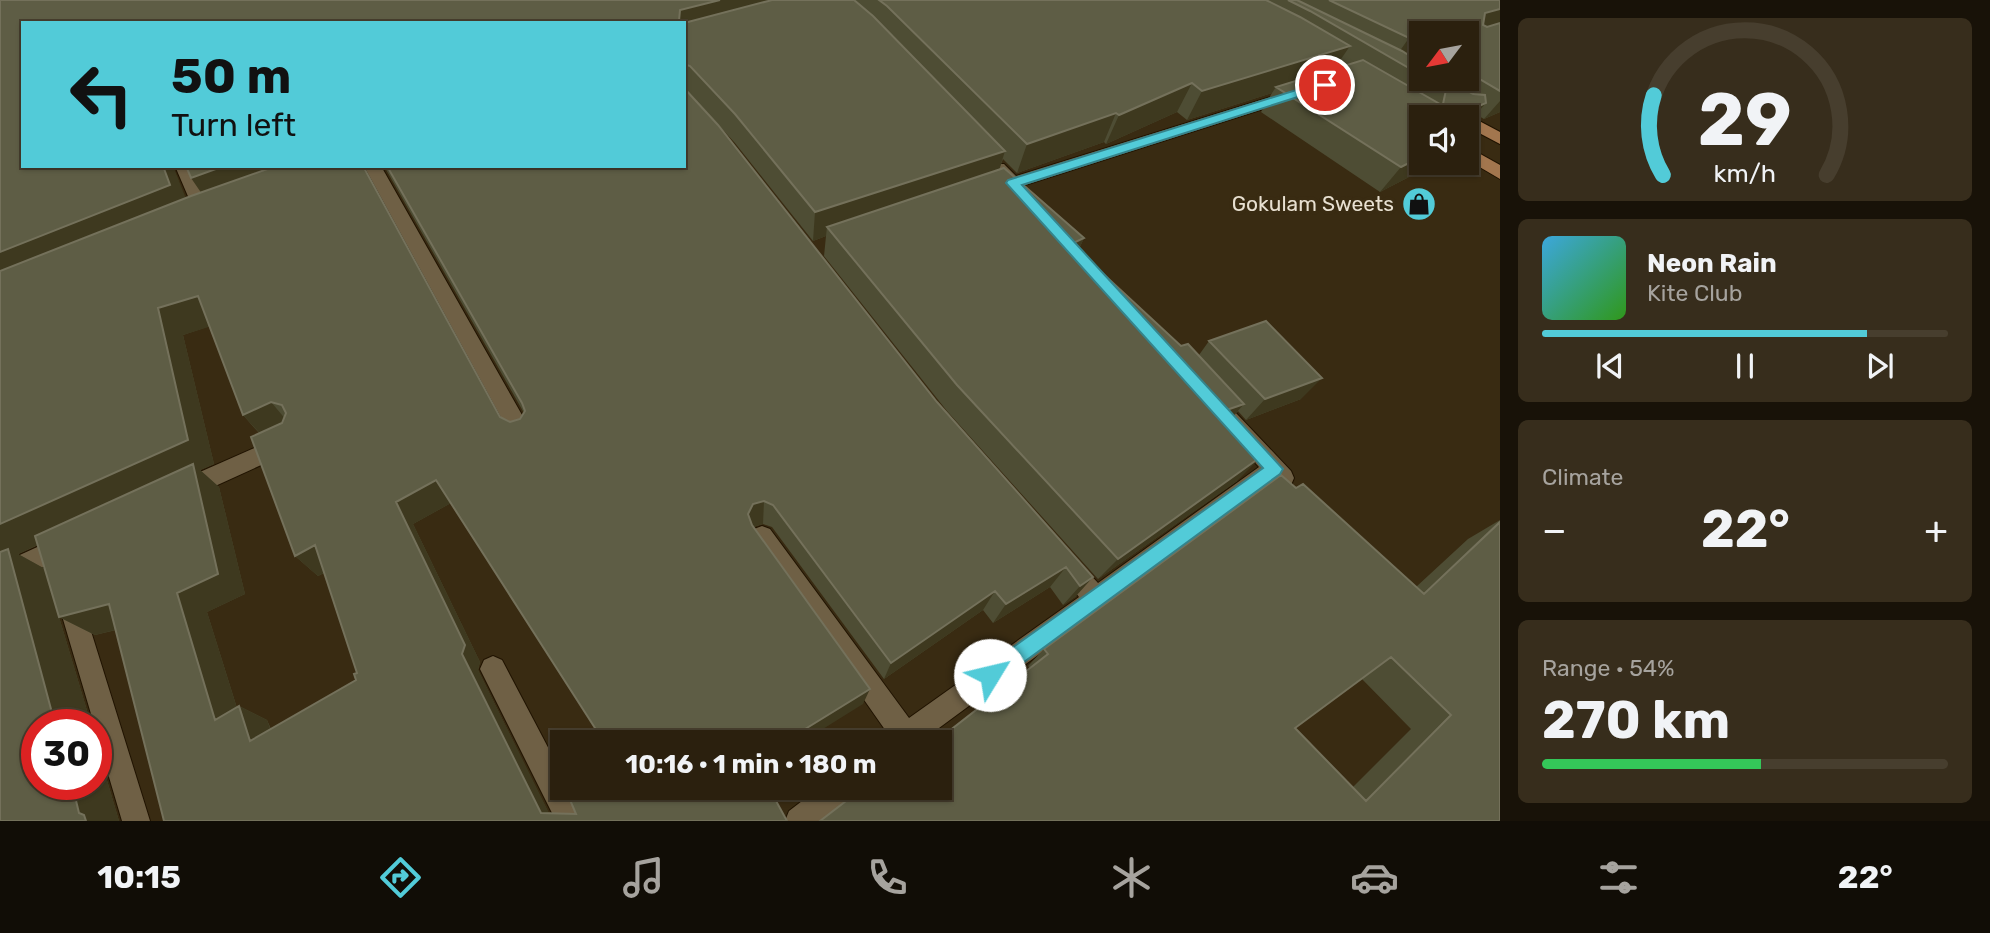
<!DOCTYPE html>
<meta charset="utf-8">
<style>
:root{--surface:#2b200e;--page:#372d1c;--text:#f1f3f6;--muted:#a6a39e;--line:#473e2e;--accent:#52cbd8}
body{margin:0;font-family:Rubik,sans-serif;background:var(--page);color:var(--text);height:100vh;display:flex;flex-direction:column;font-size:26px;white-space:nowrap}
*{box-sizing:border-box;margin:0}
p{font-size:23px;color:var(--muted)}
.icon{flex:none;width:38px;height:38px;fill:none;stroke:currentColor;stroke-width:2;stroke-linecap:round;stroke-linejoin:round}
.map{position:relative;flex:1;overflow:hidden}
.drawer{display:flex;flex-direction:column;gap:18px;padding:18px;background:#181208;width:490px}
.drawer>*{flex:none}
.top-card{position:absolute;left:21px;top:21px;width:665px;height:147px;border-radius:0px;box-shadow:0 2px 5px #0004,0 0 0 2px var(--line);background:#52cbd8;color:#111;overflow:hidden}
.needle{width:46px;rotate:238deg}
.buttons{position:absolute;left:1409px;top:21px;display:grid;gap:14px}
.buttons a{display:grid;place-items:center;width:70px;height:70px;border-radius:0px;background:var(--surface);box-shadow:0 2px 5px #0004,0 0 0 2px var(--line);font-size:35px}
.speed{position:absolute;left:21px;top:709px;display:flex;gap:14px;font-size:35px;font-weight:700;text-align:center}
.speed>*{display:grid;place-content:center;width:91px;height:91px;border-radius:50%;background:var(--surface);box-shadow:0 2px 5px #0004,0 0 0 2px var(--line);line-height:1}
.speed .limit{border:10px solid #d22;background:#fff;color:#111}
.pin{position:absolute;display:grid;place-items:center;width:60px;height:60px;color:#fff;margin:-30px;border:4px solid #fff;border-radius:50%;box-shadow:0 2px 7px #0007}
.me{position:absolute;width:77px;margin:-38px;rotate:54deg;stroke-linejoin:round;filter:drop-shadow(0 0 5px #0008)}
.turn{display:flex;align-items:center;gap:24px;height:147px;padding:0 35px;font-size:32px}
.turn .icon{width:91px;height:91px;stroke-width:2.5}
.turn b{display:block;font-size:49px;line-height:60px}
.big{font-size:52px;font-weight:700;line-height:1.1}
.drawer .widget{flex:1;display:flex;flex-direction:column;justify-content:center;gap:10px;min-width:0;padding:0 24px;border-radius:10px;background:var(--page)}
.drawer .dial{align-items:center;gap:0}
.dial svg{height:182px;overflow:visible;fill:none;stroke:var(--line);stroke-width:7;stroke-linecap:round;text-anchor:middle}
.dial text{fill:var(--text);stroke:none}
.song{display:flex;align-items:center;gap:21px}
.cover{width:84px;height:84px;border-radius:10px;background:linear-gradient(135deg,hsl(200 70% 55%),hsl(110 70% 35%))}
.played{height:7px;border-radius:4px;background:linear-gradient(90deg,var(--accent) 80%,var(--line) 80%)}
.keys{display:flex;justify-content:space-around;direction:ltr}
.heat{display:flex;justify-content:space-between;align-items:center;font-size:38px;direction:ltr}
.charge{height:10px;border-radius:5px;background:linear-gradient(90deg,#34c759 54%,var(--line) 0)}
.trip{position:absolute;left:550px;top:730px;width:402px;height:70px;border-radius:0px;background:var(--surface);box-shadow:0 2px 5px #0004,0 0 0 2px var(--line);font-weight:700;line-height:70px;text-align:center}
.menu{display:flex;height:112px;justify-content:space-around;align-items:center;background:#110d06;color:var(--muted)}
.menu .icon{width:49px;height:49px}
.menu .selected{color:var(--accent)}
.menu b{font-size:32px;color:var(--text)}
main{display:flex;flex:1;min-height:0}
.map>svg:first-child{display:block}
</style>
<main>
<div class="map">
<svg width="1500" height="821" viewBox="0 0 1500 821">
<rect width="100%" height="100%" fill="#392b12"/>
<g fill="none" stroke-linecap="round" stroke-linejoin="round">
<g stroke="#201300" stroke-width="2">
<path id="minor" d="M1293 90 1298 92 1301 95 1298 98 1013 189 1007 187 990 168 992 164H1004L1016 176Z
M175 166H191L214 218 211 222H199Z
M364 166H381L530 429 533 435 530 441 522 444 514 441Z
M1210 390 1217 393 1291 471 1294 478 1291 485 1283 488 1273 482 920 742H885L888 734 750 537 754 529 762 526 770 529 909 718 1079 597 1055 566 1059 558 1067 555 1075 558 1098 583 1259 467 1203 405 1200 399 1203 393Z
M284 435 292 437 295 444 292 451 191 497 183 500 175 497 172 490 175 483Z
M68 533 76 536 80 544 76 552 0 587V564Z
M69 587 78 591 81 599 150 821H122L96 733V724H94L57 599 60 591Z
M493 656 502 660 562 774V788H569L585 821H556L480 669 484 660Z
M819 788H855L851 798 821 821H785L789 811Z"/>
</g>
<g stroke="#201300" stroke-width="2">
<path id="major" d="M1466 114 1500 132V144L1466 126V117H1459Z
M1466 146 1500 165V179L1466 159Z"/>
</g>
<use href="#minor" fill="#6f6045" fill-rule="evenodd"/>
<use href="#major" fill="#a2764e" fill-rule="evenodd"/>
</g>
<path fill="#4e4d34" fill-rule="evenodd" d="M0 0H1500V112L1484 119 1477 115 1466 126V117L1421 163H1436L1380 192 1261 112 1272 93 1187 120 1177 112 1106 144 1104 142 1017 173 1003 159 999 170 1084 238 1078 251 1181 346 1199 355 1209 341 1301 399 1246 420 1238 411 1226 424 1237 481 1098 579 947 411 824 256 826 236 813 241 735 143 691 95 937 402 1093 577 1075 597 1063 605 1050 587 993 623 983 610 884 679 772 527 763 524 753 527 863 704 451 503 413 524 480 662 478 670 549 814 787 821H164L116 630 95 635 59 617 91 724H37L96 784V743L119 821H0ZM23 23H684V166H384L524 413 520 419 510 422 500 417 201 192 185 198 173 167ZM1421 33H1466V79H1421V56L1417 61 1412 58 1421 55ZM1339 62 1345 66 1334 69ZM210 326 243 415 259 433 295 556 318 576 324 573 357 673 356 680 271 729 267 720 239 706 237 708 207 612 245 594 219 487 200 470 214 464 183 335ZM38 545 45 569 18 554Z
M1296 488 1416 587 1468 539 1500 520V821L868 795 1030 668 1028 666 1044 649ZM1361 678 1411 729 1353 787 1295 728Z
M562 769V782L553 774Z"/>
<path fill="#3e391f" d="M720 0H833L684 39 679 23 680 10Z
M1500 9V28L1466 38 1485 13Z
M1421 35V55L1398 62 1394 59 1409 38Z
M1350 46 1330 75 1276 87 1272 93 1187 120 1202 91Z
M1192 83 1177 112 1106 144 1119 115Z
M1500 101V112L1484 119Z
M1486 103 1466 126V117H1455Z
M1116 113 1104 142 1017 173 1027 144Z
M1005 151 996 180 827 227 826 236 813 241 815 212Z
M1421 157V163H1436L1380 192 1401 167Z
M163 166H173L192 214 0 292V252Z
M224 166H324L211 207 191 178Z
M1084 238 1070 268 1071 244Z
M198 296 221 323 183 335 214 464 200 470 219 487 245 594 207 612 245 734 215 720 177 593 195 472 18 554 143 623 95 635 59 617 91 724H55L0 563V524L158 308Z
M1322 378 1301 399 1246 420 1265 399Z
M271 402 293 428 266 440 243 415Z
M1244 404 1221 430 1215 414Z
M1262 456 1237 481 1098 579 1118 559Z
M436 480 451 503 413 524 480 662 478 670 553 821 541 813 462 654 396 502Z
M764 501 763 524 753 527 748 514 753 504Z
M315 545 337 566 318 576 295 556Z
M1066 567 1050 587 993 623 1006 604Z
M1093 577 1075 597 1063 605 1080 586Z
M995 591 983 610 884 679 891 663Z
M870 689 863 704 802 742H784Z
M239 706 267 720 279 753 250 741Z
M96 743 119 821H86L79 813 72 784H96Z"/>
<path fill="#5e5d45" stroke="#74715b" stroke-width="2" fill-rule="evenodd" d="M0 0H720L680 10 679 21 682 23H23V166H163L170 185 0 252Z
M772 0H854L873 16 1005 151 815 212 735 114 690 66 684 64V23Z
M879 0H1266L1300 17 1350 46 1202 91 1192 83 1119 115 1116 113 1027 144 887 6Z
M1288 0H1297L1402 51 1421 63V75L1310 11Z
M1329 0H1500V9L1485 13 1483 25 1487 27 1500 23V91L1466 71V33H1441V30L1428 33H1421V35L1409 38Z
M1363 60 1440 104H1443L1446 90 1428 79H1447L1473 94 1485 95 1486 103 1455 117H1421V157L1401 167 1276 87Z
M684 88 718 125 937 402 1093 577 1080 586 1066 567 1006 604 995 591 891 663 773 505 764 501 753 504 748 514 752 525 870 689 784 742H604L436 480 396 502 465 645 462 654 541 813 576 814 565 788H769L787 821H164L109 604 59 617 35 536 193 464 218 574 177 593 215 720 239 706 250 741 356 680 354 674 357 673 315 545 295 556 251 437 282 423 286 413 282 405 271 402 243 415 198 296 158 308 188 440 0 524V271L191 196 276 166H363L500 417 510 422 520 419 525 411 522 403 387 166H684Z
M186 166H224L191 178Z
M1004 168 1084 238 1071 244 1181 346 1188 344 1244 404 1215 414 1262 456 1118 559 957 385 827 227Z
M1266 321 1322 378 1265 399 1209 341Z
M1281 475 1296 488 1303 484 1424 594 1500 522V821H820L863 788 868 795 877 788H940V742H935L1048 654 1044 649ZM1391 657 1451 715 1366 801 1295 728Z
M8 549 55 724H37V784H72L79 813 84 815 86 821H0V552Z
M562 769V780L560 776 553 774Z"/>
<path fill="#52cbd8" stroke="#35848c" stroke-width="2" d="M1325 81 1331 85 1329 87 1022 185 1283 469 1280 474 997 682 990 685 984 682 981 675 984 668 1263 468 1006 183 1008 180Z"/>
<defs>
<g id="shop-disc" transform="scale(1.75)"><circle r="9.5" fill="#52cbd8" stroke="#392b12"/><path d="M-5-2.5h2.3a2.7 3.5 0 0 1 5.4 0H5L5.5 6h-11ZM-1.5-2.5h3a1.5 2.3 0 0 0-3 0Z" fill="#111"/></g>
</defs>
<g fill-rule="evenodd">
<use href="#shop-disc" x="1419" y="204"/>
</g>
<g text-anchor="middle" stroke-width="7" stroke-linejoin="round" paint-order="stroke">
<g font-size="21" fill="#e8e0d1" stroke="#392b12" text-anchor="end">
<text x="1394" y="211">Gokulam Sweets</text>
</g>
</g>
</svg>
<div class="buttons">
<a><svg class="needle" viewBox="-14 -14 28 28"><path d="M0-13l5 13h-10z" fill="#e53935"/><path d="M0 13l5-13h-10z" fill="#a6a39e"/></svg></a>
<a><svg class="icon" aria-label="sound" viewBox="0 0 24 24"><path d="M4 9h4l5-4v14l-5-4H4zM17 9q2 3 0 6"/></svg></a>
</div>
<div class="speed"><div class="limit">30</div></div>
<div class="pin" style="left:1325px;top:85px;background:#d93025"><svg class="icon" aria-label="arrive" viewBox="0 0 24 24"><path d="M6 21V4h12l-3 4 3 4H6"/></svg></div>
<svg class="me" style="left:990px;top:675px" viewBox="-20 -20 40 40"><circle r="19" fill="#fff"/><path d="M0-13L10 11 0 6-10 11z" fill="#52cbd8"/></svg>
<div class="trip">10:16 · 1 min · 180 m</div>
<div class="top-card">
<div class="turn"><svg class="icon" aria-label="left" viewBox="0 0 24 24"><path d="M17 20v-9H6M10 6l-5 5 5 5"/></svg><div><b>50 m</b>Turn left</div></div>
</div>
</div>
<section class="drawer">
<div class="widget dial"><svg viewBox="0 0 100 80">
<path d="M14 69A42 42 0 1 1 86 69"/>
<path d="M14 69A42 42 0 0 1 10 34" stroke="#52cbd8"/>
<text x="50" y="56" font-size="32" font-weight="700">29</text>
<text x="50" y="72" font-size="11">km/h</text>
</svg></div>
<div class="widget">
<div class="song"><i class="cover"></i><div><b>Neon Rain</b><p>Kite Club</p></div></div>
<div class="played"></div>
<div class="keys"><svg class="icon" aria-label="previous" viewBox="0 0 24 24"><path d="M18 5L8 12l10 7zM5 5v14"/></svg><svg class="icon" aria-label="pause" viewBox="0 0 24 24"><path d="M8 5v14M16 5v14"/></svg><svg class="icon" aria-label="next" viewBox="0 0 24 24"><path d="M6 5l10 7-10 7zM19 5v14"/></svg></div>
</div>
<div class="widget"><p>Climate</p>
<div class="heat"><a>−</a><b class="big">22°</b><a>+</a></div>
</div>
<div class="widget"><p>Range · 54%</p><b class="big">270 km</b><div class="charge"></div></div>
</section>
</main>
<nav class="menu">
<b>10:15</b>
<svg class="icon selected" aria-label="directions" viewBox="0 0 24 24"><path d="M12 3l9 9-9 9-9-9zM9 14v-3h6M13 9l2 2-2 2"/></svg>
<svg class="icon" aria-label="music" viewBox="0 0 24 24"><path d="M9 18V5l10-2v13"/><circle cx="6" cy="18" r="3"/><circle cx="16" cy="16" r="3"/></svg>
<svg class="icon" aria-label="phone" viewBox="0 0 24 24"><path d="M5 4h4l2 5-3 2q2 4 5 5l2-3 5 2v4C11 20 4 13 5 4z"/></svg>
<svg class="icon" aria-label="climate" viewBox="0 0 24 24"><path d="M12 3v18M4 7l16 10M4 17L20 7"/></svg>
<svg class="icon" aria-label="car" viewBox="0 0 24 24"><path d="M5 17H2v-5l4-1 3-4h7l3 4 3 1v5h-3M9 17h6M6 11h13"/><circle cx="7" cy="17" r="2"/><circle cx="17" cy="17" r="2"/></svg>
<svg class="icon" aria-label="filters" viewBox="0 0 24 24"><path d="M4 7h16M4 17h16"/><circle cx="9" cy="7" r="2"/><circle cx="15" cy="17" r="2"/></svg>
<b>22°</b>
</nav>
